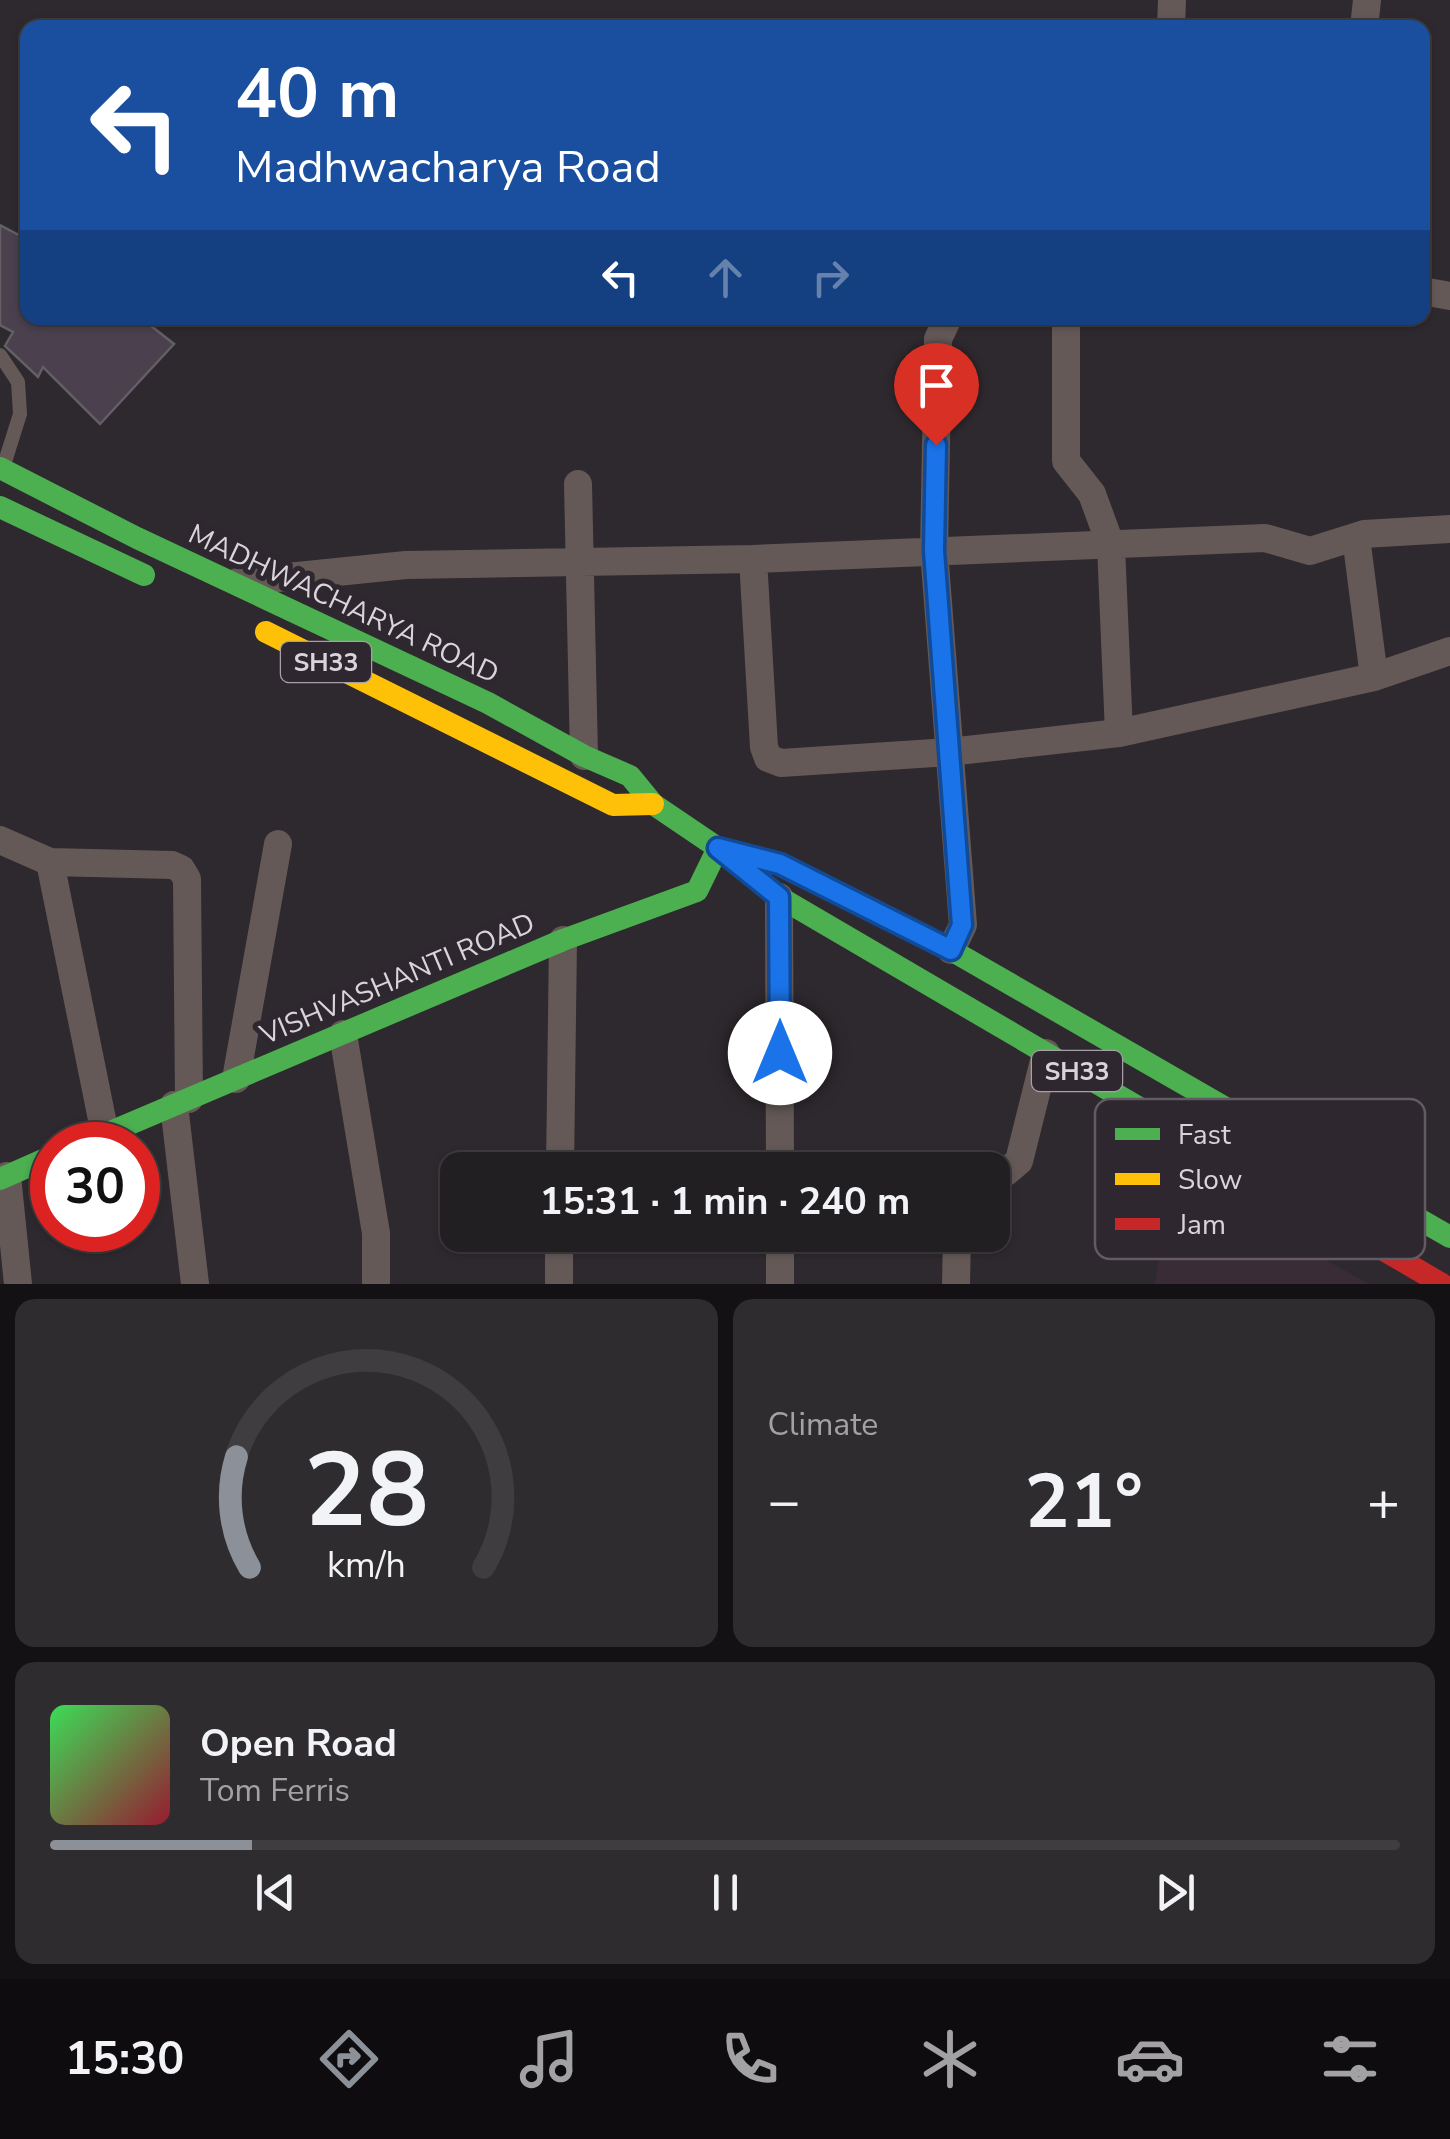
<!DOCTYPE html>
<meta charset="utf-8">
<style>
:root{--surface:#221f22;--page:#2e2c2f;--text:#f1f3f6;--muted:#a2a2a5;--line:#3f3d40;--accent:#8c9099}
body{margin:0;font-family:"Nunito Sans",sans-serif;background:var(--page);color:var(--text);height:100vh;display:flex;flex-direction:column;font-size:38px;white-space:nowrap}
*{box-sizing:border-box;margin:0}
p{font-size:32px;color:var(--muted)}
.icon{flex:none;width:55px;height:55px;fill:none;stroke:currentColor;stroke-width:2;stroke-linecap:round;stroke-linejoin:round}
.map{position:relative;height:1284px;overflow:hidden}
.drawer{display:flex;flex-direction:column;gap:15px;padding:15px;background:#131113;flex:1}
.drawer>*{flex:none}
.guide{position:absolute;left:20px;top:20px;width:1410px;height:305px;border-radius:20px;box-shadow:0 2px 8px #0004,0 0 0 2px var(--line);background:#1a4fa0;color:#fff;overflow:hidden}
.speed{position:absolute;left:30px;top:1122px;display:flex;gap:20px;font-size:50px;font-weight:700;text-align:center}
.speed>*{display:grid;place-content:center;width:130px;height:130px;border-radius:50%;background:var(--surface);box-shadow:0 2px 8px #0004,0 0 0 2px var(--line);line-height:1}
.speed .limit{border:15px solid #d22;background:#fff;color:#111}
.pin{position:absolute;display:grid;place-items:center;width:85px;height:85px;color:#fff;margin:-102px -42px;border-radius:50% 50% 50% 0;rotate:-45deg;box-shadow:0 0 10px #0007}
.pin .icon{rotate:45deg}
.me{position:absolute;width:110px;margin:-55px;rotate:0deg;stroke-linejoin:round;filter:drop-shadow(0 0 8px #0008)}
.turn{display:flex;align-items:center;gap:35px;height:210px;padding:0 50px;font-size:45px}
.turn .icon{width:130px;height:130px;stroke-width:2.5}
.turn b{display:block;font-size:70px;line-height:85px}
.lanes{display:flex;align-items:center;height:95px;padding:0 50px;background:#0003;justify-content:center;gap:50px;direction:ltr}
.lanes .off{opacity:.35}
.big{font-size:75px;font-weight:700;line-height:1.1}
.drawer .widget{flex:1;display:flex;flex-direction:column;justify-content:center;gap:15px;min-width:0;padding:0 35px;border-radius:20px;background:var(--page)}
.drawer .dial{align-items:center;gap:0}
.dial svg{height:260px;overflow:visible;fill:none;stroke:var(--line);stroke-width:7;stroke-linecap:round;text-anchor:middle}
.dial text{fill:var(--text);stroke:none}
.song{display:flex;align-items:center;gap:30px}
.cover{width:120px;height:120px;border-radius:15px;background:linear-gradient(135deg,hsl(130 70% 55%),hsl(350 70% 35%))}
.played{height:10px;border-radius:5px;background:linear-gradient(90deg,var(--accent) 15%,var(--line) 15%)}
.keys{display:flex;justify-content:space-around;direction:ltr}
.heat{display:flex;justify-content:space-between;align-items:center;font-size:55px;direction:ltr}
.drawer .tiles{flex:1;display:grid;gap:15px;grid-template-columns:1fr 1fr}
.widget:last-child{grid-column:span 2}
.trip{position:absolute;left:440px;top:1152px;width:570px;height:100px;border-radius:20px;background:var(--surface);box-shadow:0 2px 8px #0004,0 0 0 2px var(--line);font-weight:700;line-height:100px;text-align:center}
.tabs{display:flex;height:160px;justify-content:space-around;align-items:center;background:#0e0c0e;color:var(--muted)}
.tabs .icon{width:70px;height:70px}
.tabs .on{color:var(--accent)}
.tabs b{font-size:45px;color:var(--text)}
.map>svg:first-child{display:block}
</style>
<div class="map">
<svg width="1450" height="1284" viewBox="0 0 1450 1284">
<rect width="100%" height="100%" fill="#2e292e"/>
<path fill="#392c36" d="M1172 1174 1369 1284H1155Z"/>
<path fill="#4a404e" stroke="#635f64" stroke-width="2.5" d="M0 225 28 240V318H141L174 344 100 424 43 367 38 377 5 346 13 332 0 325Z"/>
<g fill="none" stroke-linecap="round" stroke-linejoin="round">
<path stroke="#645956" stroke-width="14" d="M0 355 18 382 20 414 4 465"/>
<path stroke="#645956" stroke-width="28" d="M1171 28 1172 0
M1364 28 1367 0
M1422 291 1450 296
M948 318 938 339 934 551 963 925 951 950
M1066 318V461L1092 494 1111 546 1119 733
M578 484 584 756
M1356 537 1374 677
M753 559 764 747 768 758 781 763 949 752 1119 733 1374 677 1450 651
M238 582 406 565 753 559 1265 538 1310 551 1364 534 1450 529
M0 840 50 862 172 865 181 869 187 879 189 1099
M50 862 105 1134
M779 897 780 1170
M343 1034 376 1233V1284
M236 1079 278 844
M174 1105 195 1284
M560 1170 563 940
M7 1176 18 1284
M992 1177 1006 1172 1019 1161 1046 1053
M780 1235V1284
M559 1284V1235
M956 1284 957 1235"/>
<path stroke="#4caf50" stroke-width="22" d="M0 468 137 538 488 703 584 756 630 776 653 804 718 848 779 897 1208 1148
M0 507 144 575
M754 857 780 864 951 950 1450 1237
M80 1145 563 940 697 891 718 848
M0 1179 52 1156"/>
<path stroke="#ffc107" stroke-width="22" d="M266 632 613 805 653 804"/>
<path stroke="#c62828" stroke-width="22" d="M1208 1148 1442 1284"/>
</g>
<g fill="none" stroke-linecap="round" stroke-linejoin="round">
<g stroke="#114b97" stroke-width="25">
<path id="route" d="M780 1053 779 897 718 848 780 864 951 950 962 925 934 551 936 445"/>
</g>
<use href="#route" stroke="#1a73e8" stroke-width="18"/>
</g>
<g text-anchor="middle" stroke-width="10" stroke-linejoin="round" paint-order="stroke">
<g fill="#2f2730" stroke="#a6a0a7" stroke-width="2.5">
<rect x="281" y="642" width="90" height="40" rx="8"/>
<rect x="1032" y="1051" width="90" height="40" rx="8"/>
</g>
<g font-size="25" font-weight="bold" fill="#d9d4da">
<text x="326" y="671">SH33</text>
<text x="1077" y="1080">SH33</text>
</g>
<g font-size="28" fill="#d9d4da" stroke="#2f2730">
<text transform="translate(344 603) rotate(25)" y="10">MADHWACHARYA ROAD</text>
<text transform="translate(397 978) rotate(-23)" y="10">VISHVASHANTI ROAD</text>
</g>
</g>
<rect x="1095" y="1099" width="330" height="160" rx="15" fill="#2f2730" stroke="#625b63" stroke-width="2.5"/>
<rect x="1115" y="1128" width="45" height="12" fill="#4caf50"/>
<rect x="1115" y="1173" width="45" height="12" fill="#ffc107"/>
<rect x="1115" y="1218" width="45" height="12" fill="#c62828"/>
<g font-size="28" fill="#d9d4da">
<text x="1178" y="1144">Fast</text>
<text x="1178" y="1189">Slow</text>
<text x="1178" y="1234">Jam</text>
</g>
</svg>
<div class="speed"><div class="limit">30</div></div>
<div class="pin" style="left:936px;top:445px;background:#d93025"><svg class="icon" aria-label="arrive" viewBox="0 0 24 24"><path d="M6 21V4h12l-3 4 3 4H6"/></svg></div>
<svg class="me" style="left:780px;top:1053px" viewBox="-20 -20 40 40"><circle r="19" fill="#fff"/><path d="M0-13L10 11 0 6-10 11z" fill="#1a73e8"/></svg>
<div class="trip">15:31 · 1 min · 240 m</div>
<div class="guide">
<div class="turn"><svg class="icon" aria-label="left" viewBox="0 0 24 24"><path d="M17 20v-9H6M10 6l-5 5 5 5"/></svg><div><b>40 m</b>Madhwacharya Road</div></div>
<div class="lanes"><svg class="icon" aria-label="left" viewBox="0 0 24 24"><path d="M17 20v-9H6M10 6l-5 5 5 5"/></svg><svg class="icon off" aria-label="ahead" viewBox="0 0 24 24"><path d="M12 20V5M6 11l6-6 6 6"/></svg><svg class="icon off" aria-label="right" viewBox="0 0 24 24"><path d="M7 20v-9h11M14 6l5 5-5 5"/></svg></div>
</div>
</div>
<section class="drawer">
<div class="tiles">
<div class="widget dial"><svg viewBox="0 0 100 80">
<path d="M14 69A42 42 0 1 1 86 69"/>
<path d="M14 69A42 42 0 0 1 10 35" stroke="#8c9099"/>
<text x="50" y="56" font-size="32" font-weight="700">28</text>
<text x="50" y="72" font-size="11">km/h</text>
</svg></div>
<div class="widget"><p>Climate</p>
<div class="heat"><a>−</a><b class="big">21°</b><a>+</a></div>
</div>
<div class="widget">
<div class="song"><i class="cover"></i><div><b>Open Road</b><p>Tom Ferris</p></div></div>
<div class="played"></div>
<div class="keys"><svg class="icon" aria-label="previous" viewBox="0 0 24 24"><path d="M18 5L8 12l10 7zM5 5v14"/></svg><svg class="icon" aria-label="pause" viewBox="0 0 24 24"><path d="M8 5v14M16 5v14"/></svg><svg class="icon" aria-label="next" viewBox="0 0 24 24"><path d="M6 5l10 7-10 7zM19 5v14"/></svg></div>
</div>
</div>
</section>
<nav class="tabs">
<b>15:30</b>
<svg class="icon on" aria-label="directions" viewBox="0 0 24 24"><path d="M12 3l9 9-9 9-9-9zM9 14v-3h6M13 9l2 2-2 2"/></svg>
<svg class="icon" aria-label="music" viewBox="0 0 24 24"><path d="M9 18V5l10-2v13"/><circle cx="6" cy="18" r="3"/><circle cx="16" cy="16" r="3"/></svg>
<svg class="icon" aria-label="phone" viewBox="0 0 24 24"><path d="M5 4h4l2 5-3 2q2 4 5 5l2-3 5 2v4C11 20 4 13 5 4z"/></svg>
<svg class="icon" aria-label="climate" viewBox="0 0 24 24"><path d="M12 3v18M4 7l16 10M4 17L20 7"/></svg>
<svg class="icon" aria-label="car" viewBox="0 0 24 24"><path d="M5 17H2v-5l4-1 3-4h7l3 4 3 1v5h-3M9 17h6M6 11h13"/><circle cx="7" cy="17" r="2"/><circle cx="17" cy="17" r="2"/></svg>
<svg class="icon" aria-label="filters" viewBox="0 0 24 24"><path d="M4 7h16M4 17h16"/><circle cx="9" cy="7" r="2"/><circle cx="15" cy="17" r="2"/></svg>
</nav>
